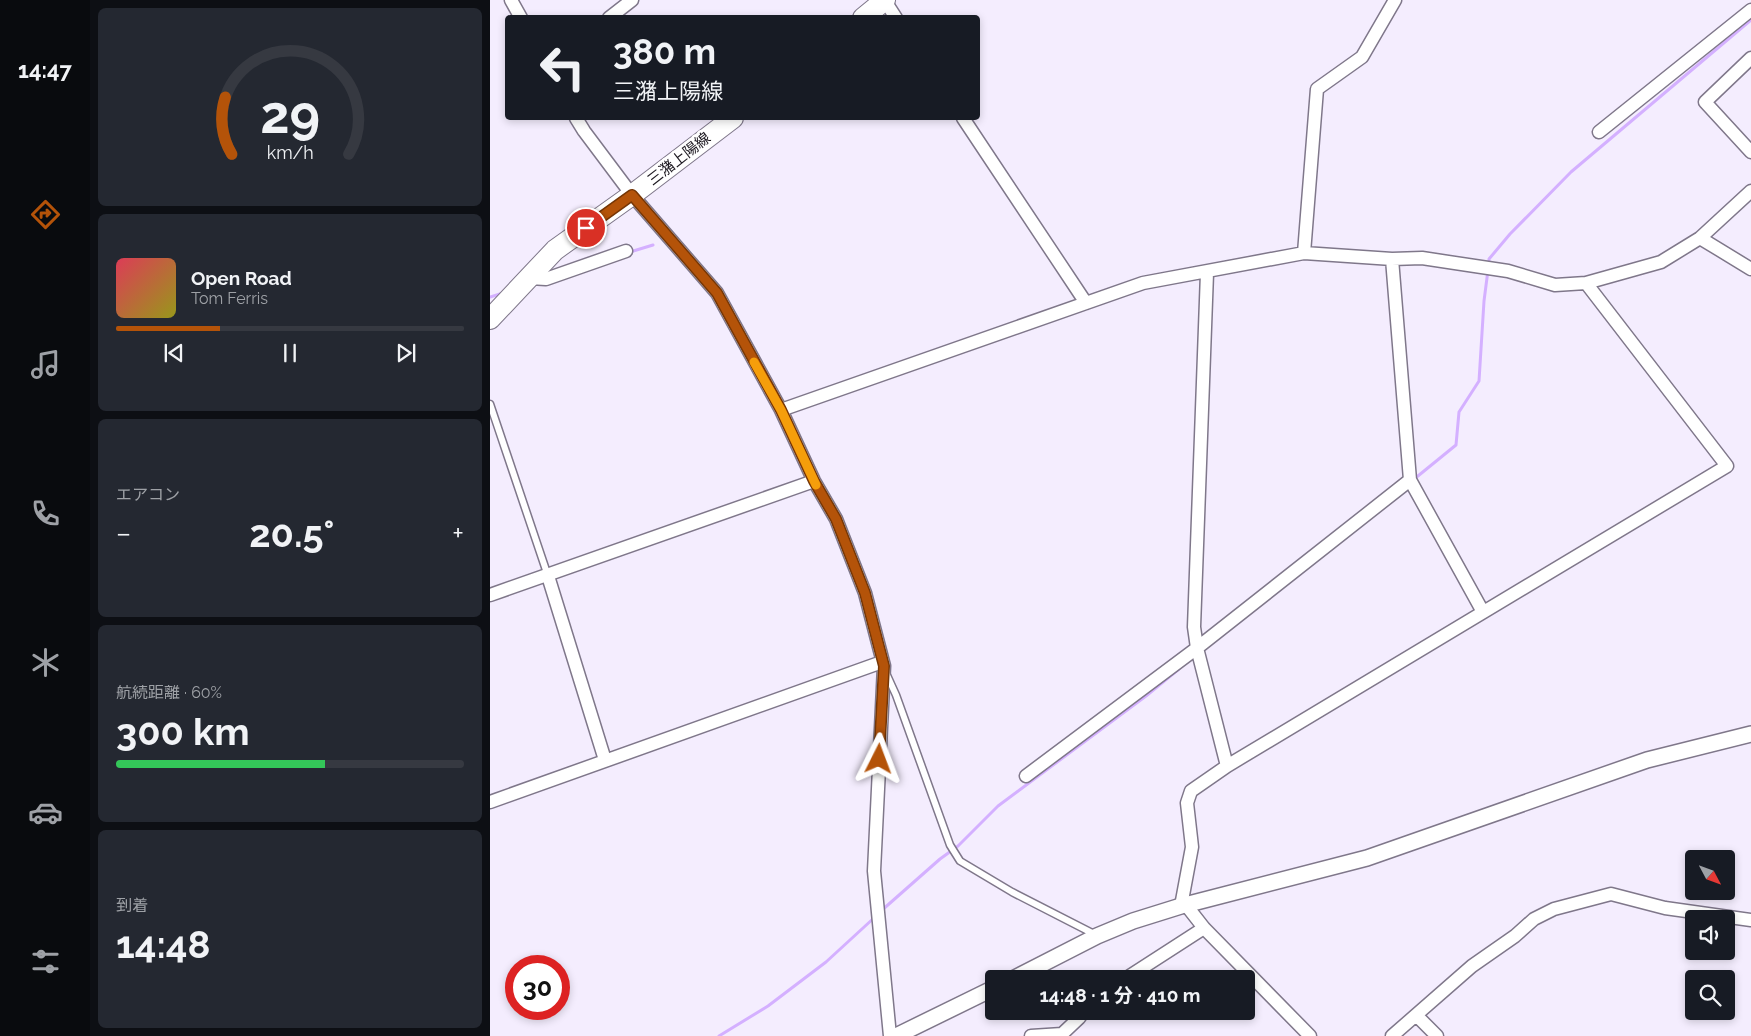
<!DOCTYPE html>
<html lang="ja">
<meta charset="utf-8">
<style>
:root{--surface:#171b24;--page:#242831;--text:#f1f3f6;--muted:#9ea1a6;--line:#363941;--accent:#b45309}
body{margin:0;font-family:Raleway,"Noto Sans JP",sans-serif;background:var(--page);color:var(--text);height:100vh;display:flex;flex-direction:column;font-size:19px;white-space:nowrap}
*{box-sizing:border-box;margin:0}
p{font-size:16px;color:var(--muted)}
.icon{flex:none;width:28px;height:28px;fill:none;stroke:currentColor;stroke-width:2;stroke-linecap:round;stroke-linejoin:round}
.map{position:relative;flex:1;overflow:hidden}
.details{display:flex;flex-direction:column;gap:8px;padding:8px;background:#0d0f14;width:400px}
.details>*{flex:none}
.banner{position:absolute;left:15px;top:15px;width:475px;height:105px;border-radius:5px;box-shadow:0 2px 8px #0003;background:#171b24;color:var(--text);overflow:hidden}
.needle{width:32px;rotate:131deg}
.fabs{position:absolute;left:1195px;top:850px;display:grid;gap:10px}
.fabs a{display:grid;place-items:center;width:50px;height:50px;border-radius:5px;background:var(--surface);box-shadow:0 2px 8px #0003;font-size:25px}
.speed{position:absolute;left:15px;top:955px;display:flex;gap:10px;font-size:25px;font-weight:700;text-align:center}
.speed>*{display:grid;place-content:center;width:65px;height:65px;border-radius:50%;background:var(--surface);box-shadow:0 2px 8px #0003;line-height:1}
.speed .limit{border:8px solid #d22;background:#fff;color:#111}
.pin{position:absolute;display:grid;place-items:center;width:42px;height:42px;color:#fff;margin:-21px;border:2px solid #fff;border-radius:50%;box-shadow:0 1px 5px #0007}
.me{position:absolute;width:55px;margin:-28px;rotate:3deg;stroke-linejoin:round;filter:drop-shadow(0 0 4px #0008)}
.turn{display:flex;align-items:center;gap:18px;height:105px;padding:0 25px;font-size:22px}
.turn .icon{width:65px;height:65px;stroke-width:2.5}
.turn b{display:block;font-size:35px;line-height:42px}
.big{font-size:38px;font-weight:700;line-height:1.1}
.details .tile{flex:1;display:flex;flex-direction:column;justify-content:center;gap:8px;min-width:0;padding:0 18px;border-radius:8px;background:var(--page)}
.details .dial{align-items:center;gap:0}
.dial svg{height:130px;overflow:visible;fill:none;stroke:var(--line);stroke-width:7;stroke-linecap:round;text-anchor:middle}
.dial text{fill:var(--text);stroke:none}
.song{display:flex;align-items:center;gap:15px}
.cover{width:60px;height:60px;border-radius:8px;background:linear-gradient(135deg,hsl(350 70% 55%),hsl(60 70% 35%))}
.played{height:5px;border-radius:2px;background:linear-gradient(90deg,var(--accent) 30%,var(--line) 30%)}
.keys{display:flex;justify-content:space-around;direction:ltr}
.heat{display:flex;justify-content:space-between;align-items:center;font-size:28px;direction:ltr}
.charge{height:8px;border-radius:4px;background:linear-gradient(90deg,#34c759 60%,var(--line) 0)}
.trip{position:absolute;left:495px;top:970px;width:270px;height:50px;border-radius:5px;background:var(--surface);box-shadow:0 2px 8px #0003;font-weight:700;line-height:50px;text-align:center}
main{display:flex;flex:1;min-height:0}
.tab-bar{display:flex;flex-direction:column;width:90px;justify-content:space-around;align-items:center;background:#090b0e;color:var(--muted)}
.tab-bar .icon{width:35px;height:35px}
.tab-bar .selected{color:var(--accent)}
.tab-bar b{font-size:22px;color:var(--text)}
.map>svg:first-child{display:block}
</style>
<main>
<nav class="tab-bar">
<b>14:47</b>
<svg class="icon selected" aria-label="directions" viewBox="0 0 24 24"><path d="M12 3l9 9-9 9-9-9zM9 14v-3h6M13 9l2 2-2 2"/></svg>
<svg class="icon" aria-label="music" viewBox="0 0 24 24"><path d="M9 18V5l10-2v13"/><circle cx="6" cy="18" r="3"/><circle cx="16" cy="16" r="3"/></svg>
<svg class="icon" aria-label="phone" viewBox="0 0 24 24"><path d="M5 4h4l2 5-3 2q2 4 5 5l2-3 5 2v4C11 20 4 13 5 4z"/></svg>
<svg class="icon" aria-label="climate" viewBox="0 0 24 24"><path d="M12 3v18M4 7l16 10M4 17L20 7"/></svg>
<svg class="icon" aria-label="car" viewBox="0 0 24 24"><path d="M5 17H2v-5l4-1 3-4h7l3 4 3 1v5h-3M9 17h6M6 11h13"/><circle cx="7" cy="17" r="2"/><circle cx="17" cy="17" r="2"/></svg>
<svg class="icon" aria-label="filters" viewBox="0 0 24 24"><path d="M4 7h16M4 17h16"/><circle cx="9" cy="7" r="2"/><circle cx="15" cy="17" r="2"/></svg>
</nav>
<section class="details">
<div class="tile dial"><svg viewBox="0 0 100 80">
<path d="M14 69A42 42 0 1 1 86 69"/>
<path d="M14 69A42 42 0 0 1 10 34" stroke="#b45309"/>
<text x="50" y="56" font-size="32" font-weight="700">29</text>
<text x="50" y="72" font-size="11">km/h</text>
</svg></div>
<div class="tile">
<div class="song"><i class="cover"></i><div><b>Open Road</b><p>Tom Ferris</p></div></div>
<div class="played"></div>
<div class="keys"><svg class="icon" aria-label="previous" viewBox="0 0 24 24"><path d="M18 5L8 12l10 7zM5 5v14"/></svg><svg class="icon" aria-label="pause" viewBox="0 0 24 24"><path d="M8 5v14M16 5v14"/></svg><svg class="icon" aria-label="next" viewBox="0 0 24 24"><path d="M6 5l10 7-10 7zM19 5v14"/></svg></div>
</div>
<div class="tile"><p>エアコン</p>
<div class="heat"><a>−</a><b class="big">20.5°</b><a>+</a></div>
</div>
<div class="tile"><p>航続距離 · 60%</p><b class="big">300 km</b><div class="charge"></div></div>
<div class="tile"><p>到着</p><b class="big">14:48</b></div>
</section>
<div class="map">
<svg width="1261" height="1036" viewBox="0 0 1261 1036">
<rect width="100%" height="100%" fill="#f4edfe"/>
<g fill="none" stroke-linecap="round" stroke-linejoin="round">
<path stroke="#d4b0ff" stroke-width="3" d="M140 252 163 245
M999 264V259L1020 234 1081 172 1261 20
M0 297 13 293
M923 480 966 445 969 412 989 381 994 301 998 270
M391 911 450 859 468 846 508 806 656 696 689 669
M229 1036 278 1006 336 962 385 917"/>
<g stroke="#7f778a" stroke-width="9">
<path id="service" d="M0 404 58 576
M396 673 406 695 460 845 470 861 522 892 606 935"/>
</g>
<g stroke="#7f778a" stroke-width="15">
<path id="minor" d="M21 0 31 18
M395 1 406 18
M119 18 142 0
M1261 58 1215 102 1261 152
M86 118 94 131 142 195 227 293 291 410 324 481 346 519 375 593 394 666 384 871 400 1036
M473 118 596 303
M1109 132 1261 10
M1210 238 1261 269
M814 253 827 89 872 57 905 0
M902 259 920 480 993 612
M717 273 704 627 707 648 737 766
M39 278 56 279 136 251
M291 410 653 283 814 253 902 259 932 258 1018 271 1065 285 1096 283 1171 262 1210 238 1261 191
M58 576 115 760
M0 595 324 481
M536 776 707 648 920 480
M0 802 392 662
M696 905 714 928 820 1036
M691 906 702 847 697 803 701 791 737 766 1237 466 1096 283
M635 979 714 928
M926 1015 947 1036
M541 1036 572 1034 589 1018 594 1011
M902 1036 982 966 1025 936 1044 919 1064 909 1121 894 1175 908 1261 920"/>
</g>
<g stroke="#7f778a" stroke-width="18">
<path id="tertiary" d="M523 979 607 936 643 921 691 906 877 858 1157 760 1261 734
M406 1036 504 988"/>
</g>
<g stroke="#7f778a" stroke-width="22">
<path id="primary" d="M373 18 395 0
M0 319 65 250 142 195 243 118"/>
</g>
<use href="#service" stroke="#fff" stroke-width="6"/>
<use href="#minor" stroke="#fff" stroke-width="12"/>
<use href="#tertiary" stroke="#fff" stroke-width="15"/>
<use href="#primary" stroke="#fff" stroke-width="20"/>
</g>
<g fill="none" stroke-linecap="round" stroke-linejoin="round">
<g stroke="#753606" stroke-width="12">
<path id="route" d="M96 228 142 195 227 293 291 410 324 481 346 519 375 593 394 666 389 759"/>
</g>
<use href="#route" stroke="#b45309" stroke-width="9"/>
<path stroke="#f59e0b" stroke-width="9" d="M264 362 291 410 326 485"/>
</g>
<g text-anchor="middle" stroke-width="5" stroke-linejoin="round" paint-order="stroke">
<g font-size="15" fill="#1a161e" stroke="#fff">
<text transform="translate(189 159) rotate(-38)" y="5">三潴上陽線</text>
</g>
</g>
</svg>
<div class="fabs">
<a><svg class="needle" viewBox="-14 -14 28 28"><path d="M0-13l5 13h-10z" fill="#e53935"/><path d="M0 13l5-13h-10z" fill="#9ea1a6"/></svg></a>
<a><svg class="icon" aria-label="sound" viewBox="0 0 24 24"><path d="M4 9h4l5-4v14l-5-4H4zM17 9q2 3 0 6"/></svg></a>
<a><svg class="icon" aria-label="search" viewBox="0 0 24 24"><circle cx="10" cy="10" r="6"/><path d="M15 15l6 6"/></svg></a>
</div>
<div class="speed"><div class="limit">30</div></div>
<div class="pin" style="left:96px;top:228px;background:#d93025"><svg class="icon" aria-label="arrive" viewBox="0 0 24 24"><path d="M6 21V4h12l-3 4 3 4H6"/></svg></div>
<svg class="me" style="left:389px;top:759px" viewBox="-20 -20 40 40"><path d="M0-17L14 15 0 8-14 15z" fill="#b45309" stroke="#fff" stroke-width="4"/></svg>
<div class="trip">14:48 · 1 分 · 410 m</div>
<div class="banner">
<div class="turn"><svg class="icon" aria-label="left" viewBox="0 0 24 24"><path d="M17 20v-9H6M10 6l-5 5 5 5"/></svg><div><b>380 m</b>三潴上陽線</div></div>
</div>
</div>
</main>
